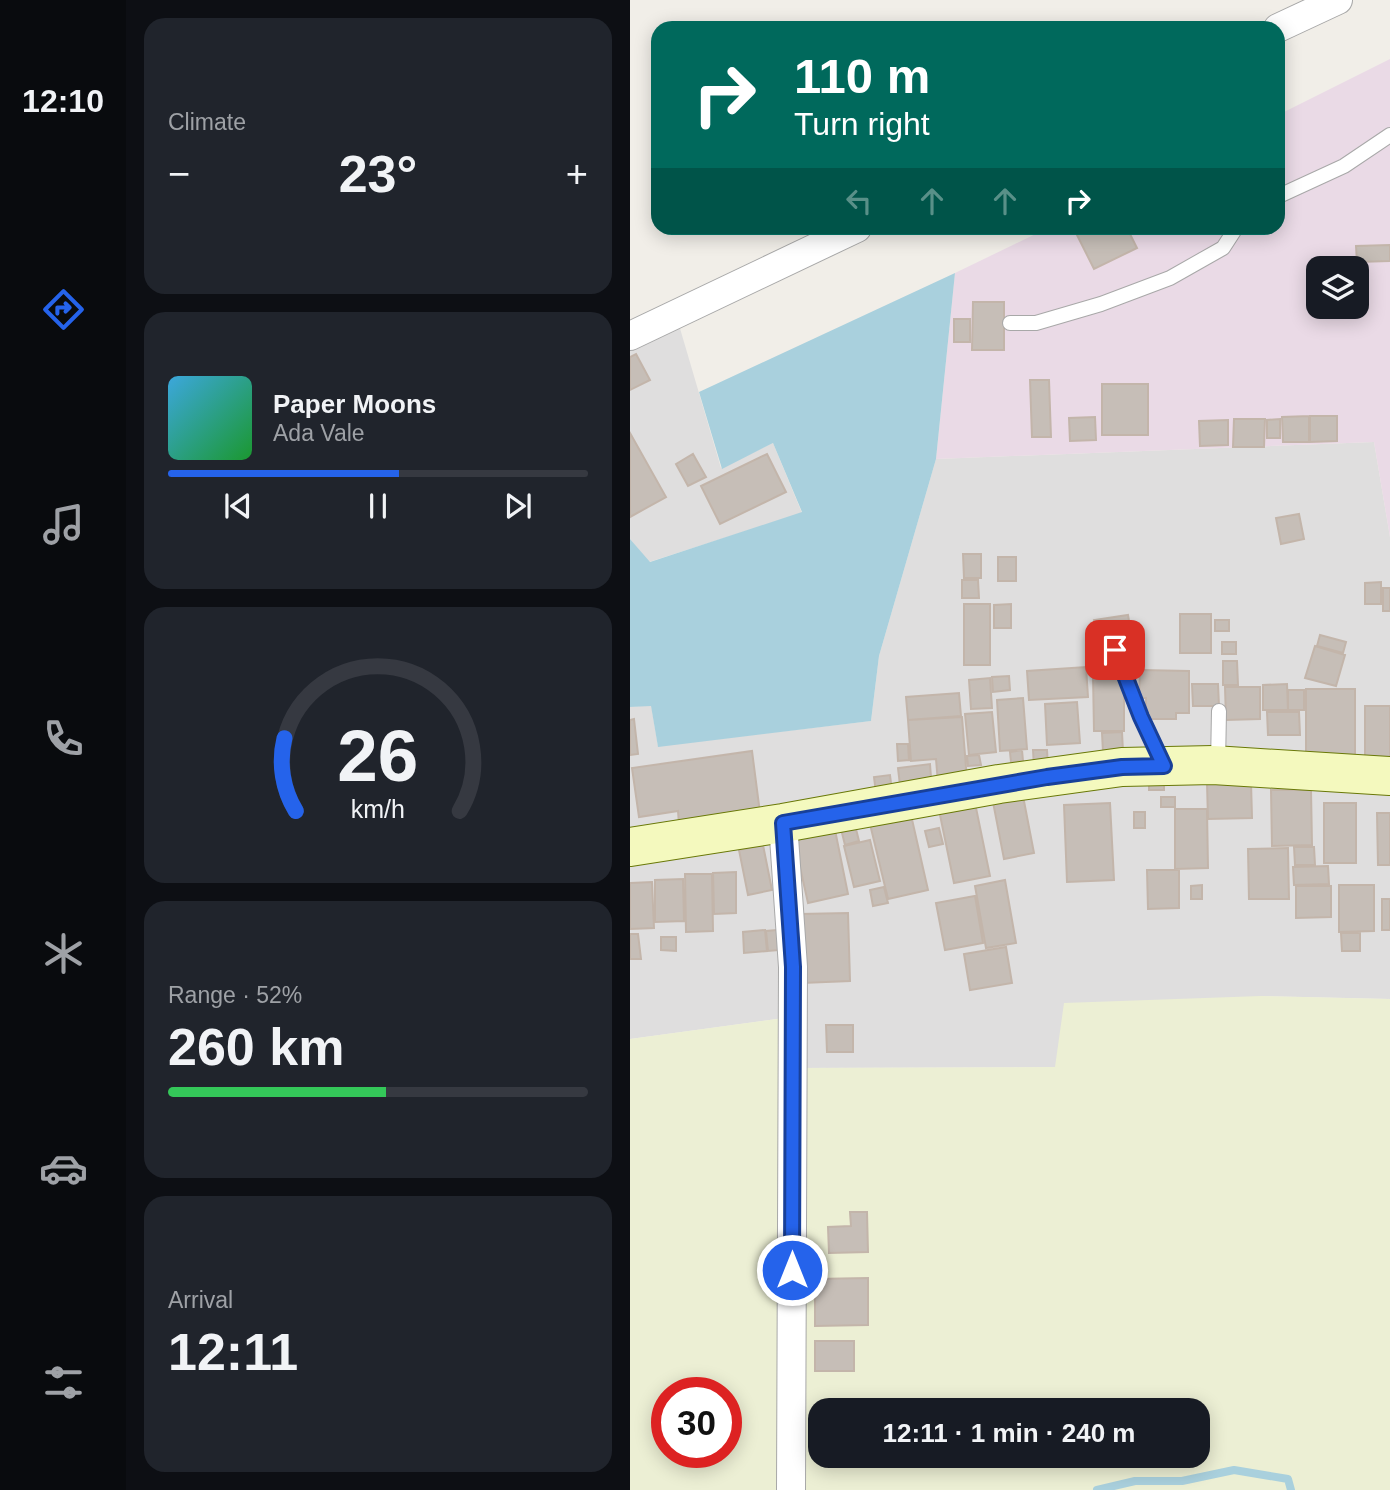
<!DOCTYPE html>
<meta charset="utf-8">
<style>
:root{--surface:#171b24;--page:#20242c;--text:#f1f3f6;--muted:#9ea1a6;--line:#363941;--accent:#2563eb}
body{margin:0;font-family:Helvetica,sans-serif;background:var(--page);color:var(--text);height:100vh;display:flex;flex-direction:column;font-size:26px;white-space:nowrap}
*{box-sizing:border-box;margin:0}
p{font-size:23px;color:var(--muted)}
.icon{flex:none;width:38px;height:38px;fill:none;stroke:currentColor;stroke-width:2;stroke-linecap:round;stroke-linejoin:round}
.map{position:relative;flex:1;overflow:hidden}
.sheet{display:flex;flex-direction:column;gap:18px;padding:18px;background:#0d0f14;width:504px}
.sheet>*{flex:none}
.banner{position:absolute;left:21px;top:21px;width:634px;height:214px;border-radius:21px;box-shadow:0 4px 18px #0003;background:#00695c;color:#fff;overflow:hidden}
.controls{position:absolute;left:676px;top:256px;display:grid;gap:14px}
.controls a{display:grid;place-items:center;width:63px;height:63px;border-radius:14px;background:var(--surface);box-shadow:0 4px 18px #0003;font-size:35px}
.speed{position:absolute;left:21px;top:1377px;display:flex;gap:14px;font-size:35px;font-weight:700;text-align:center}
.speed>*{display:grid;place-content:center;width:91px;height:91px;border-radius:50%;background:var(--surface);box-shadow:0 4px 18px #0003;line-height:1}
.speed .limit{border:10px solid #d22;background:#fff;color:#111}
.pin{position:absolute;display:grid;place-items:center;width:60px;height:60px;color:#fff;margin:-30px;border-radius:14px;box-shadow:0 4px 10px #0006}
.me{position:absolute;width:77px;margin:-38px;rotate:0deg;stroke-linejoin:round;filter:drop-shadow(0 0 5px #0008)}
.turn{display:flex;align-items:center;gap:24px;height:147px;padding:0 28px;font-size:32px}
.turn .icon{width:91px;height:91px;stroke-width:2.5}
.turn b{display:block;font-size:49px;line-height:60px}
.lanes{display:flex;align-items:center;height:66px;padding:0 28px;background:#0003;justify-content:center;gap:35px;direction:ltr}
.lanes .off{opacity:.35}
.big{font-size:52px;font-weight:700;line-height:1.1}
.sheet .tile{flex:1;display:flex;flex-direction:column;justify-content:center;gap:10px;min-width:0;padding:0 24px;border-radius:21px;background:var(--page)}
.sheet .dial{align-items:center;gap:0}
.dial svg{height:182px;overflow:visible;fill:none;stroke:var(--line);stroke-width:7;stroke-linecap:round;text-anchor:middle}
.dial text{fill:var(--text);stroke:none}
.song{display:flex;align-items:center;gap:21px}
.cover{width:84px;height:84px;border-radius:10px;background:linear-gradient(135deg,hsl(200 70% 55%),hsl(130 70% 35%))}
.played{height:7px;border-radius:4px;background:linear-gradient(90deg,var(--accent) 55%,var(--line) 55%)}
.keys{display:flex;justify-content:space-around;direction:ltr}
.heat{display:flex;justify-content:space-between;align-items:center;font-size:38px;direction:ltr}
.charge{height:10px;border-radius:5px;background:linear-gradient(90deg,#34c759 52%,var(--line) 0)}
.trip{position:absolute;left:178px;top:1398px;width:402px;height:70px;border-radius:21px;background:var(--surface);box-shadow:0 4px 18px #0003;font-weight:700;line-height:70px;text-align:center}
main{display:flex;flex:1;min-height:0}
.menu{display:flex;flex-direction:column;width:126px;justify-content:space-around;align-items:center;background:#090b0e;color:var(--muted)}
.menu .icon{width:49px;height:49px}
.menu .selected{color:var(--accent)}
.menu b{font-size:32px;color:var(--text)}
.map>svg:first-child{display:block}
</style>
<main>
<nav class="menu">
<b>12:10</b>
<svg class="icon selected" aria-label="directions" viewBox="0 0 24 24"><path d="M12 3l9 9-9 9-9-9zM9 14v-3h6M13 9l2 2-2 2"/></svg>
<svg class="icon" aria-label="music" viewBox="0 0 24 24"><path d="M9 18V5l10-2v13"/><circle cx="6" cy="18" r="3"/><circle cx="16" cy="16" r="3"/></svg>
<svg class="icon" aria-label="phone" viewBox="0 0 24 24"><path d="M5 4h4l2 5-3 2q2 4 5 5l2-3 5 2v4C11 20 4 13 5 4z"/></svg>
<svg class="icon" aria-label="climate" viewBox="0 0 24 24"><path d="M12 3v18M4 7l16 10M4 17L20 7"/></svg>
<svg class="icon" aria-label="car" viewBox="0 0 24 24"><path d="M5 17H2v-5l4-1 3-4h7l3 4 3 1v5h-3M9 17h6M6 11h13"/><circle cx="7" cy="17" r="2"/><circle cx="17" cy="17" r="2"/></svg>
<svg class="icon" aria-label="filters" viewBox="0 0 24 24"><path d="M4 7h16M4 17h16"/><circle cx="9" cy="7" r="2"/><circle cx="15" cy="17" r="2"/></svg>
</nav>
<section class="sheet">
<div class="tile"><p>Climate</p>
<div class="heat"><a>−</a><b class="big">23°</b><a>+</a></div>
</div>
<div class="tile">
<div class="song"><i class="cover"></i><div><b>Paper Moons</b><p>Ada Vale</p></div></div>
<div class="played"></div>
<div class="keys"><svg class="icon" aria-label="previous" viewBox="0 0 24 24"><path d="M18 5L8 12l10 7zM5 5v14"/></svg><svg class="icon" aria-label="pause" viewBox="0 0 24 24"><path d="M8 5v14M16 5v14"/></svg><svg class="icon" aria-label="next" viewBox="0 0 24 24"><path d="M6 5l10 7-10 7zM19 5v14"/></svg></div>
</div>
<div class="tile dial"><svg viewBox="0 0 100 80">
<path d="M14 69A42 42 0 1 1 86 69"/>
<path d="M14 69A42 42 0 0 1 9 37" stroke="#2563eb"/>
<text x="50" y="56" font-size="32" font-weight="700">26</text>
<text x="50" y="72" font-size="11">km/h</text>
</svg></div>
<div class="tile"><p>Range · 52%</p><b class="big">260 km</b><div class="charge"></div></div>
<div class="tile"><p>Arrival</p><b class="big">12:11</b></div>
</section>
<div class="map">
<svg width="760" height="1490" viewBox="0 0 760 1490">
<rect width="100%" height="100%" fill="#f1eee8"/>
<path fill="#dfdede" d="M49 325 91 468 143 443 172 513 19 562 0 539V349Z
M744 442 760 537V766L561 754 0 837V707L21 705 28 746 241 721 249 656 306 459Z
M554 776 760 790V999L631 996 426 1067 162 1068 154 1018 0 1039V860L426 788Z"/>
<path fill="#eadae6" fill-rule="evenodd" d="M760 59V537L744 442 306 459 325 273 418 228H648V115ZM688 268H726V306H688Z"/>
<path fill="#ecefd4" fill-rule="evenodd" d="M631 996 760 999V1490H0V1039L154 1018 162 1068 425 1067 434 1003ZM37 1393H96V1452H37ZM191 1410H569V1456H191Z"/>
<path fill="#a9d0dd" d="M325 273 306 459 249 656 241 721 28 747 21 706 0 707V539L20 562 172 512 143 443 92 469 69 392Z"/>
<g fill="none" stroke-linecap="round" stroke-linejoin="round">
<path stroke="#a9d0dd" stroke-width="8" d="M467 1490 505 1481H552L604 1470 658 1479 661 1490"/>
</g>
<path fill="#c6beb7" stroke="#c3b5aa" stroke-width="2" d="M458 228H497L507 248 464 269 446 233Z
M760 245V261L727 262 726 246Z
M343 302H374V350H342Z
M324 319H340V342H324Z
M6 354 20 380 0 390V357Z
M400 380H419L421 437H402Z
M472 384H518V435H472Z
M679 416V442H653L652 417Z
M680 416H707V441L680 442Z
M465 417 466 440 440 441 439 418Z
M604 419H635L634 447H603Z
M650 419V438H637V420Z
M598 420V445L570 446 569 421Z
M0 433 36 497 0 517Z
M63 454 76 477 58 486 46 464Z
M137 454 156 492 90 524 71 486Z
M669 514 674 539 651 544 646 518Z
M333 554H351V578H334Z
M368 557H386V581H368Z
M332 580H348L349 598H332Z
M751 582V604H735V583Z
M753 588H760V611H753Z
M334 604H360V665H334Z
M381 604V628H364V605Z
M550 614H581V653H550Z
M498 615 503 644 468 649 464 620Z
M585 620H599V631H585Z
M690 635 716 642 713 653 687 646Z
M592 642H606V654H592Z
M685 646 715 655 706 686 675 678Z
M593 661H607L608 685H593Z
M456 667 458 697 399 700 397 671Z
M510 670 559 671V713H546V719H516V698H509Z
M463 675H494V731H464Z
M379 676 380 690 363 692 362 677Z
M360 678 362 708 341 709 339 680Z
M562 684H588L589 706H563Z
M657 684 658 710H633V685Z
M595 687H630V719L596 720Z
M676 689H725V755H676Z
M658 690H674V710H658Z
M329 693 331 716 278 720 276 697Z
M393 698 397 749 370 751 367 700Z
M447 702 450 743 417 745 415 704Z
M735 706H760V759H735Z
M362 712 366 752 339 755 335 714Z
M637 712H669L670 735H638Z
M332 717 337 780 308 783 306 759 281 761 278 720Z
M4 719 8 754 0 755V720Z
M492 732 493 752H473L472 733Z
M267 744H278L279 760 268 761Z
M392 750 393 761 381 762 380 752Z
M403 750H417L418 766 404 767Z
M122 751 130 813 49 824 48 811 9 817 2 768Z
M349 755 351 765 338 766 337 756Z
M300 764 302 791 271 794 268 768Z
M260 775 262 791 246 793 244 777Z
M519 780H534V790H519Z
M621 782 622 818 578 819 577 783Z
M641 790H681L682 845 642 846Z
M393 796 404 853 374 859 363 802Z
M531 797H545V807H531Z
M345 803 360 876 324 883 309 810Z
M480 803 484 880 437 882 434 805Z
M694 803H726V863H694Z
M545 809H577L578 868 545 869Z
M504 812H515V828H504Z
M747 813H760V865H748Z
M281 815 298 890 258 899 240 824Z
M225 825 229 841 215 845 211 829Z
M309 828 313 844 299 847 295 831Z
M205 830 218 894 178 903 164 840Z
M240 840 250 881 224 887 214 846Z
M133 845 142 890 118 895 109 850Z
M664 847H684L685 865H665Z
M658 848 659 899H619L618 849Z
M698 866 699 884 664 885 663 867Z
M517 870H549V908L518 909Z
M106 872V913L84 914 83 873Z
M55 874H82L83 931 56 932Z
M53 879 54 921 25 922V880Z
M375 880 386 943 356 948 345 886Z
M22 882 24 928 0 929V883Z
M572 885V899H561V886Z
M709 885H744V931L709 932Z
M666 886H701V917L666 918Z
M254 887 258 903 243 906 240 890Z
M345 896 353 943 315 950 306 903Z
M752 899H760V930H752Z
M218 913 220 981 172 983 170 914Z
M159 929 160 949 138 951 136 931Z
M135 930 137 951 114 953 113 932Z
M711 933H730V951H712Z
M0 934H8L11 959H0Z
M31 937H46V951L31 950Z
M376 947 382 983 340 990 334 954Z
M196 1025H223V1052H197Z
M220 1212H237L238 1252 199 1253 198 1227 221 1226Z
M238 1278V1325L185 1326V1279Z
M185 1341H224V1371H185Z"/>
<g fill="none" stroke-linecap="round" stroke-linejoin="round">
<g stroke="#a8a8a8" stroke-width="16">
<path id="lane" d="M648 195H651L714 166 760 135
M380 323H406L471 304 540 278 593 248 606 228
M485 650 511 717 532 762
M588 764 589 711"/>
</g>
<g stroke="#a8a8a8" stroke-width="30">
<path id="street" d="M648 28 708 0
M0 336 227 228
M153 823 163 967 161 1490"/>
</g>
<g stroke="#697807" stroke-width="40">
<path id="secondary" d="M0 847 153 823 369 784 492 767 583 765 760 776"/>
</g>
<use href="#lane" stroke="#fff" stroke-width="14"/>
<use href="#street" stroke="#fff" stroke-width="28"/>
<use href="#secondary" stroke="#f4f9be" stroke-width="38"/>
</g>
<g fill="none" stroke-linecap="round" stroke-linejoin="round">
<g stroke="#184099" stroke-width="18">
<path id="route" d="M162 1270 163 967 153 823 417 777 492 767 534 766 511 717 485 650"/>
</g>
<use href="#route" stroke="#2563eb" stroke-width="12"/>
</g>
</svg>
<div class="controls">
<a><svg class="icon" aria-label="layers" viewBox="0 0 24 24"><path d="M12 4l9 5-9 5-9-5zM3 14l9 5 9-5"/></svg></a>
</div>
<div class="speed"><div class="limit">30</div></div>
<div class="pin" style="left:485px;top:650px;background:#d93025"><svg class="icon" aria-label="arrive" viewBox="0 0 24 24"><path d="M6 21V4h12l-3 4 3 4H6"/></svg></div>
<svg class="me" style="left:162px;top:1270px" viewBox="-20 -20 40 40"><circle r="17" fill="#2563eb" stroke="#fff" stroke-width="3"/><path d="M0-11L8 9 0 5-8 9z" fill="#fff"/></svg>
<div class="trip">12:11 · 1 min · 240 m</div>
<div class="banner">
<div class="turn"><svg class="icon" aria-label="right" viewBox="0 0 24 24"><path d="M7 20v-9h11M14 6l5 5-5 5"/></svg><div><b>110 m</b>Turn right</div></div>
<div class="lanes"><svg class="icon off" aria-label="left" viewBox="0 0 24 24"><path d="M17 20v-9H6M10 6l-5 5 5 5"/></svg><svg class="icon off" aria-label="ahead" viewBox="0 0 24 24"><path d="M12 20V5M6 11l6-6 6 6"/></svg><svg class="icon off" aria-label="ahead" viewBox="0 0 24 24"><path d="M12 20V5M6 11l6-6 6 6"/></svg><svg class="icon" aria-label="right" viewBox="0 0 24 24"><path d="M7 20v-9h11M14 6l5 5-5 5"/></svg></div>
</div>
</div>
</main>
